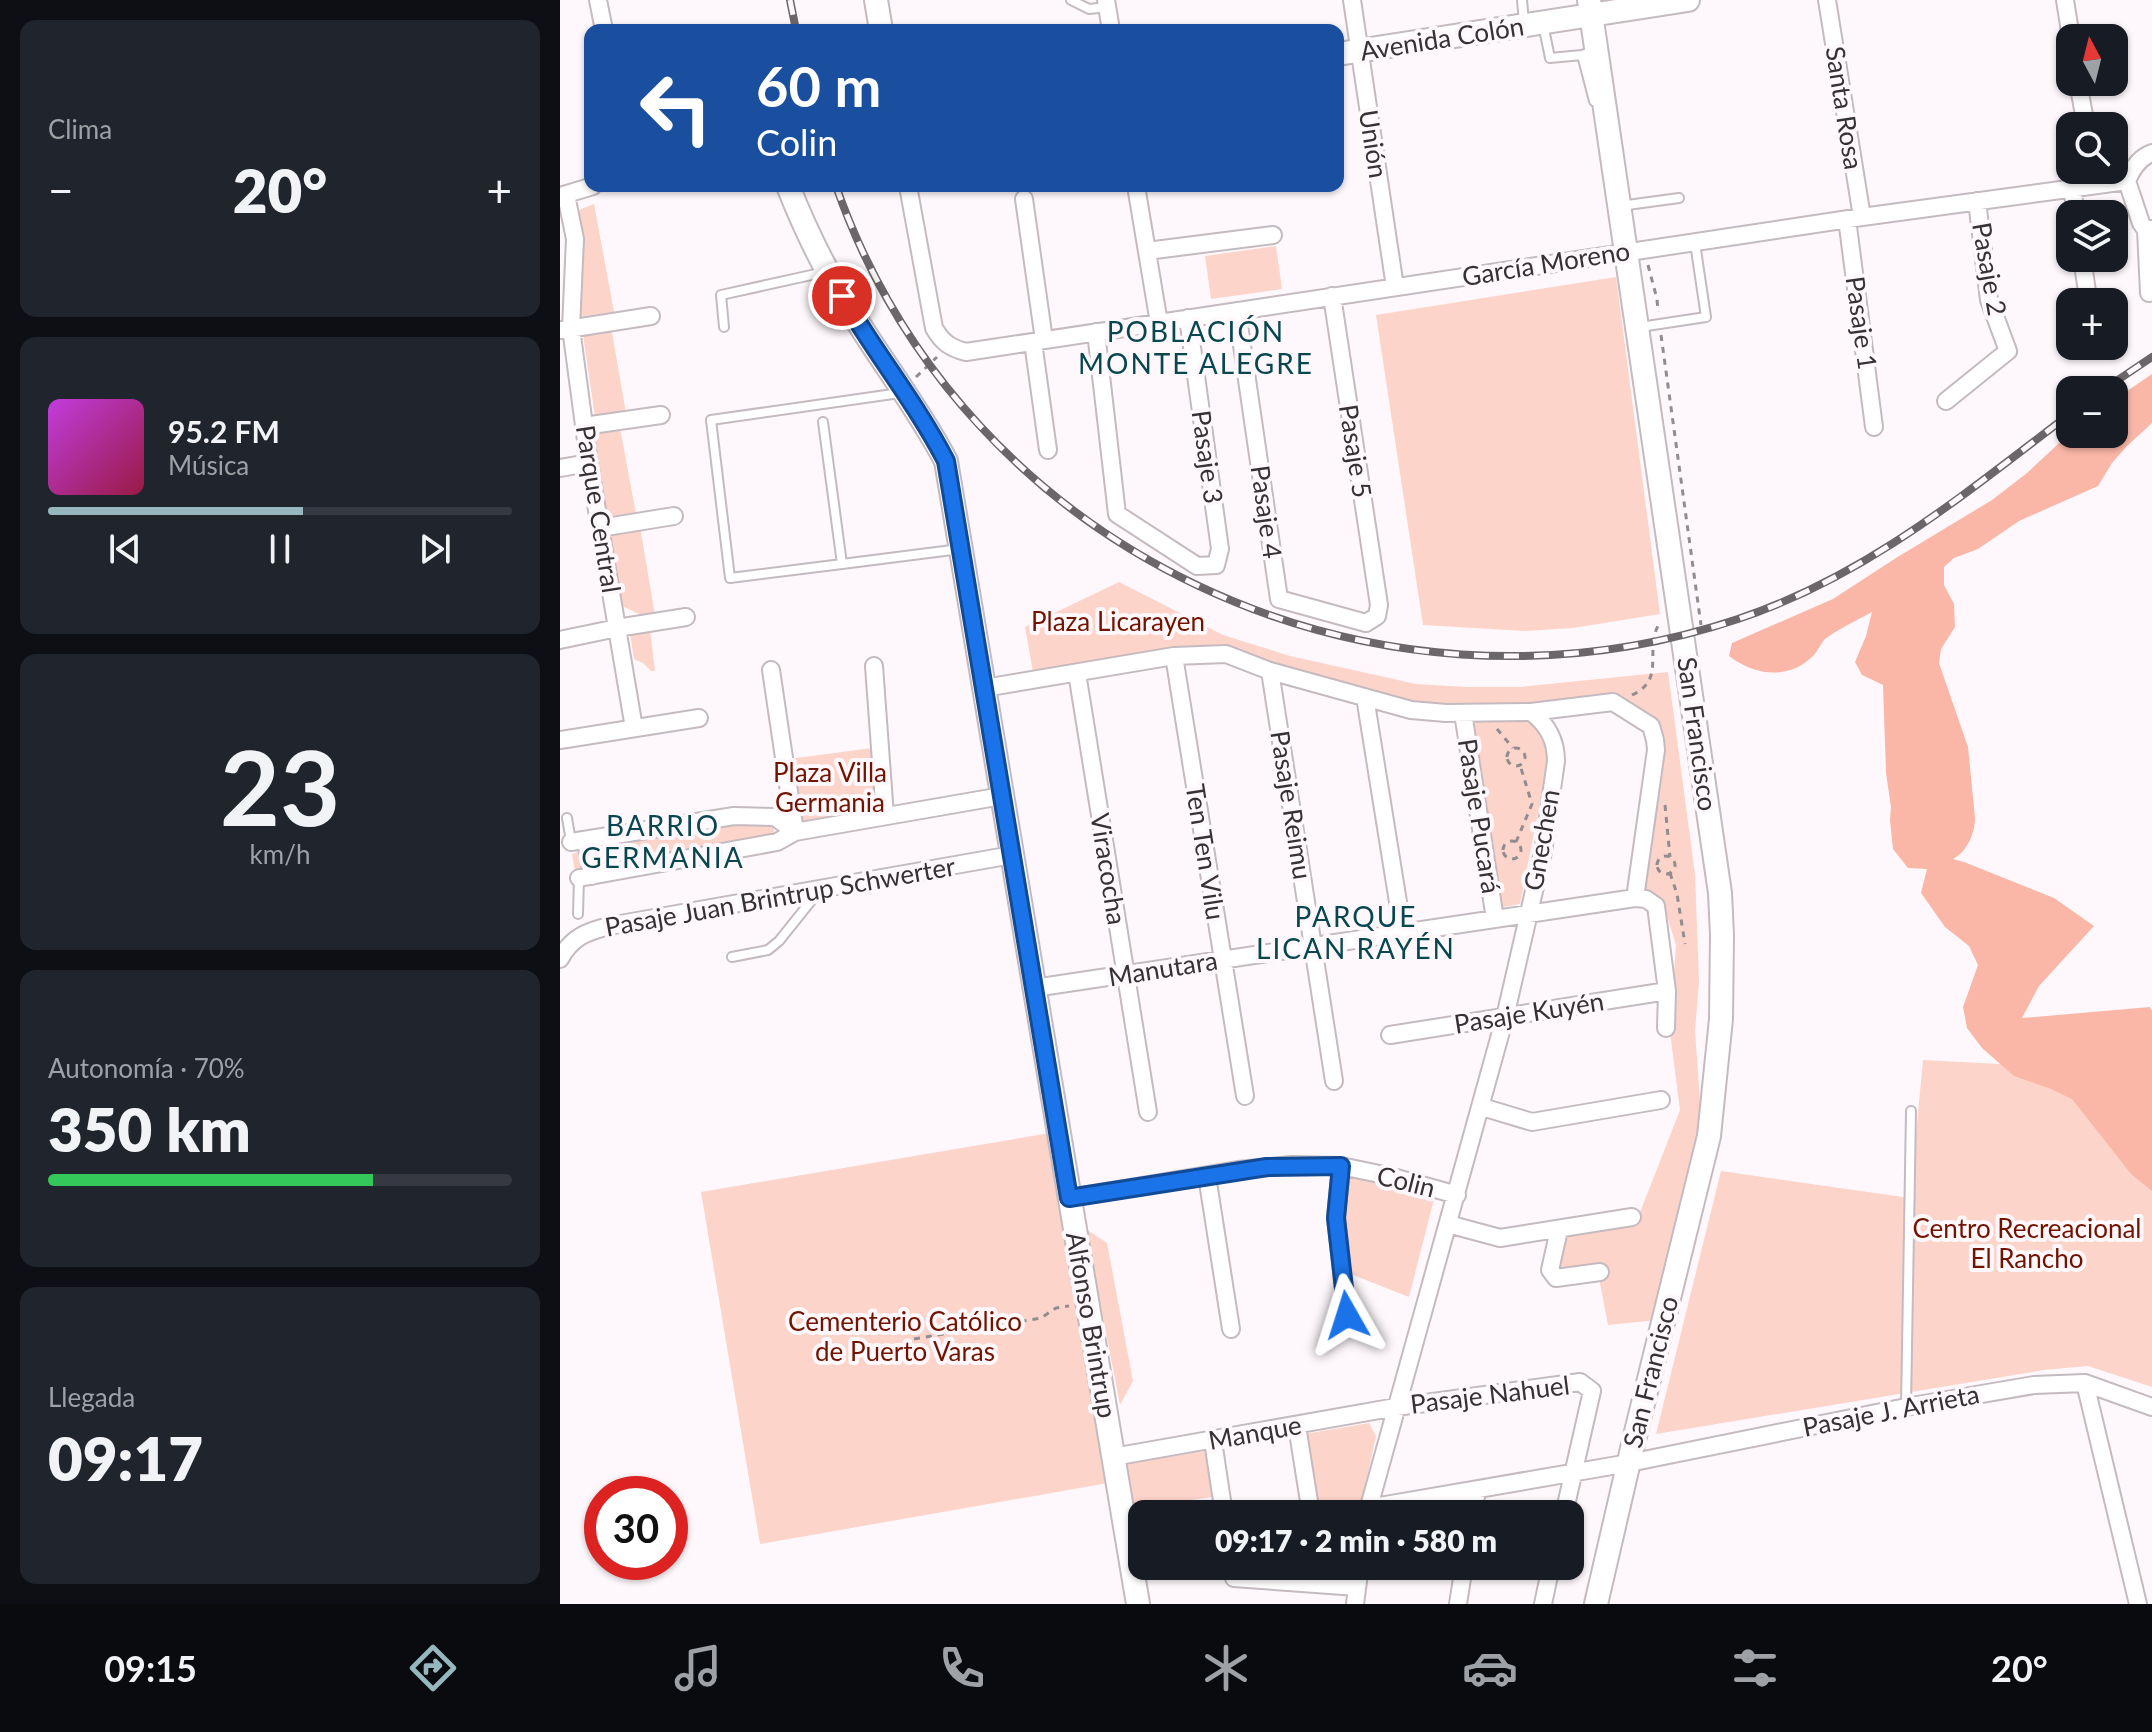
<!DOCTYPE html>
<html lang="es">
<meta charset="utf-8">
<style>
:root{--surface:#171b24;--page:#20242c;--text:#f1f3f6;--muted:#9ea1a6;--line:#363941;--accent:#96b7be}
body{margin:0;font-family:Lato,sans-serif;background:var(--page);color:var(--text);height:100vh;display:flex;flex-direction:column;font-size:30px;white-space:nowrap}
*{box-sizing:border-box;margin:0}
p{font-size:26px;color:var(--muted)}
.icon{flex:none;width:44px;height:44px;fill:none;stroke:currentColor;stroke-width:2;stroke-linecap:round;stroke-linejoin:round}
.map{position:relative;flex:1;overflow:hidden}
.sheet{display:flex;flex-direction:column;gap:20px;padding:20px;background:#0d0f14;width:560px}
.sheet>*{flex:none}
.guide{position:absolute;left:24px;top:24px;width:760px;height:168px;border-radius:16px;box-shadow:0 2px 6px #0004;background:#1a4fa0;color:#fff;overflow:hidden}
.needle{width:52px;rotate:353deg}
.tools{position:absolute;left:1496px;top:24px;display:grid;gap:16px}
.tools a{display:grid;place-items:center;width:72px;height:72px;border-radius:16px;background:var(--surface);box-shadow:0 2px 6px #0004;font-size:40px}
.speed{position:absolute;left:24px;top:1476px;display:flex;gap:16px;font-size:40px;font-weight:700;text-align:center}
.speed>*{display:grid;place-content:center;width:104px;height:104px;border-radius:50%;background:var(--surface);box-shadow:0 2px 6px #0004;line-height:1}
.speed .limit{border:12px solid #d22;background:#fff;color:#111}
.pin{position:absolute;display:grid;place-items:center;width:68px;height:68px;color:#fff;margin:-34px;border:4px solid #fff;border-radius:50%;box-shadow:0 2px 8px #0007}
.me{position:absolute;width:88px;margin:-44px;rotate:354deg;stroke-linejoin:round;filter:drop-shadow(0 0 6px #0008)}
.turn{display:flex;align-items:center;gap:28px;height:168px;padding:0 40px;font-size:36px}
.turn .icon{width:104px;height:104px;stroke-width:2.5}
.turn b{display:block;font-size:56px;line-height:68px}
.big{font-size:60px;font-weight:800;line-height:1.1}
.sheet .tile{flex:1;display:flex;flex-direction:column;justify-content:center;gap:12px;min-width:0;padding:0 28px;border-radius:16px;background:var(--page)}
.sheet .dial{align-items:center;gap:0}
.dial b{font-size:104px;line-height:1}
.song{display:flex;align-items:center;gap:24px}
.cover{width:96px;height:96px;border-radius:12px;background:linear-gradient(135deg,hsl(290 70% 55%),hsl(340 70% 35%))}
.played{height:8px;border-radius:4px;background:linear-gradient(90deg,var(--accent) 55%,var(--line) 55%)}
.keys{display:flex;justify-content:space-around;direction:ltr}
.heat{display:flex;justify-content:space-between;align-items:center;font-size:44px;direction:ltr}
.charge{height:12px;border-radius:6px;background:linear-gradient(90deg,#34c759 70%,var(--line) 0)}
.trip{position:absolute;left:568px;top:1500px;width:456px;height:80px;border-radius:16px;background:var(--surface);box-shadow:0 2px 6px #0004;font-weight:800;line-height:80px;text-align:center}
.tabs{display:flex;height:128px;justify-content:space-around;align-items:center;background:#090b0e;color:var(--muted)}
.tabs .icon{width:56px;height:56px}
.tabs .current{color:var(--accent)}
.tabs b{font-size:36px;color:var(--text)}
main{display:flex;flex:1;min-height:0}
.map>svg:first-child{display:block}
</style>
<main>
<section class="sheet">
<div class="tile"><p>Clima</p>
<div class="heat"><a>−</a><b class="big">20°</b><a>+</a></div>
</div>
<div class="tile">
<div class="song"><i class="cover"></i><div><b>95.2 FM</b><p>Música</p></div></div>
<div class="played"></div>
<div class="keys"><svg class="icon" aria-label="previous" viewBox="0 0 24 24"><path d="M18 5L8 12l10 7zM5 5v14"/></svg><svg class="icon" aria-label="pause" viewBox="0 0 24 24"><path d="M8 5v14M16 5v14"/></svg><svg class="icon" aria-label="next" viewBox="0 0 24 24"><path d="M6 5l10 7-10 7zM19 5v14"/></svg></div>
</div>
<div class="tile dial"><b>23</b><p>km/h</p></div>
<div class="tile"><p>Autonomía · 70%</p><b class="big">350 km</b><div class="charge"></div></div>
<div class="tile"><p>Llegada</p><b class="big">09:17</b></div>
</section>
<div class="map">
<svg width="1592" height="1604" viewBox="0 0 1592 1604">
<rect width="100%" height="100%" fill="#fef8fc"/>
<path fill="#fdd4ca" d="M34 204 54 312 18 317 23 268 17 214 21 209Z
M716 246 722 289 651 299 645 256Z
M1056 277 1100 614 1013 628 965 631 863 625 816 315Z
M51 327 66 413 35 417 23 335 27 329Z
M45 428H60L76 514 51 517 46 512 33 436Z
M80 527 95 615 83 616 62 606 49 537 56 529Z
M559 582 663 635 730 656 856 684 906 687H960L1108 672 1135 874 1139 981 1135 1031 1142 1130 1097 1320 1048 1325 1040 1283 1041 1278 1044 1277 1043 1264 1004 1272 998 1266 1002 1240 1010 1233 1077 1220 1120 1110 1110 1032 1116 945 1103 903 1092 893 1085 890 1080 882 1101 737 1097 719 1063 700 964 707 854 704 653 651 473 672 465 627Z
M90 629 95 671H91L83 663 74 659 70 633Z
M917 721H968C982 733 987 744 988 762L960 904 938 908 908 726Z
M312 748 319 804 315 815 249 825 239 816 229 759Z
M174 820 212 822 215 835 15 872 12 854 25 850 29 843Z
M1363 1060 1481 1066 1592 1171V1387L1528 1366 1484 1370 1096 1434 1161 1171 1350 1198Z
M490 1133 548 1483 200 1544 141 1192Z
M796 1176 866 1193 874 1199 849 1297 788 1273 781 1218 785 1177Z
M526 1229 547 1243 573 1381 560 1405Z
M809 1423 816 1436 799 1514 755 1513 745 1434Z
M646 1451 652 1497 572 1509 565 1463Z"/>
<path fill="#fab7a7" d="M1592 374V423L1566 447 1552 463 1538 486 1459 521 1418 549 1394 558 1384 567V585L1394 604 1395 627 1381 649 1379 663 1408 747 1415 818C1415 833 1407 852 1393 859L1404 862 1494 898 1534 926 1479 986 1462 1018 1590 1007 1592 1011V1191L1571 1174 1512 1099 1491 1089 1454 1076 1422 1048 1407 1028 1403 1007 1418 965 1409 946 1385 927 1361 893 1367 869 1348 868 1333 849 1330 820 1331 807 1326 773 1323 685 1302 675 1295 662 1306 636 1312 612C1301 618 1273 632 1264 640 1260 645 1258 651 1253 656 1229 680 1195 676 1169 656L1172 643 1273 599 1336 558 1432 500 1467 473 1510 433 1554 434V400Z"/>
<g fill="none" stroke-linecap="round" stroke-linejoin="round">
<g stroke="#c4bac0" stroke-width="12">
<path id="lane" d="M511 0 529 9 547 7
M962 0 964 22
M983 24 990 58 1022 55 1036 50
M1022 55 1034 101
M1060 206 1119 198
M164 327 161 295 265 272
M1080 327 1146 317 1135 243
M263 422 282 564 400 549
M282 564 170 578 151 420 340 393
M7 818 11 841
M18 914 19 878
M172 957 208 950 219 941 259 891
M1346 1407 1351 1111"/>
</g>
<g stroke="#c4bac0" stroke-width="20">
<path id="street" d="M38 0 44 30
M546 0 551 30
M792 0 835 287
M1267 0 1302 217
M1505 0 1511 38
M1518 82 1526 126
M1567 181 1581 223 1586 230 1592 229
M1567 181C1572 169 1580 157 1592 153
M348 186 374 328C382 342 390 348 406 352L1302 217 1567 181
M576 186 599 323
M1512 188 1516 214
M6 195 15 239 11 328 29 463 74 728
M0 196 33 186
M464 199 484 340
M1287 219 1314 427
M1586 230 1589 293
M587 251 713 235
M1522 258 1528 298
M677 311 719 599 806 623 817 616 819 605 772 296
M2 330 91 316
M536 332 557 514 637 566 656 565 660 549 628 318
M473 342 488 450
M1386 401 1448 351 1429 300 1417 201
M24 426 101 415
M0 468 29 463
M40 528 114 516
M0 640 57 628 126 617
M614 656 685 1096
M314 666 325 816
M211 670 235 832
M710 671 774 1081
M517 673 588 1112
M424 688 614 656 666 654 710 671 851 710 886 713 971 712C988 725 996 740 996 761L983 852 945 1017 807 1514
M805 697 843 933
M971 712 1053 702 1091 726 1095 740 1096 750 1075 898 1086 899 1096 906 1107 991 1106 1028
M903 713 935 919
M0 740 139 718
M26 840 32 876
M11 842 174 816 215 817 235 832
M19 878 217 842 235 832 442 796
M0 959C12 937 26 932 49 926L452 855
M474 988 1075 898
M830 1035 1107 991
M922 1107 972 1122 1101 1100
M781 1166 776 1218 787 1315
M647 1176 671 1329
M509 1198 678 1170 732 1165 781 1166 829 1176 897 1195
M888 1224 940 1238 1072 1217
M999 1230 990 1270 996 1278 1040 1272
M1525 1383 1578 1604
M737 1426 751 1514
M653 1441 664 1514
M553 1457 836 1407 1020 1382 1032 1391 1004 1514
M808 1508 1069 1463 1346 1407 1474 1385 1525 1383 1592 1407
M913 1514 917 1491
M672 1566 674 1578 797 1587
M795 1604 800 1566
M898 1604 904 1566
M983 1604 991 1566"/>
</g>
<g stroke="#c4bac0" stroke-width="26">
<path id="secondary" d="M316 0 321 30
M1029 0 1160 893 1162 935 1161 1019 1149 1136 1074 1440 1036 1604
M778 54 1128 0
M228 186C247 234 271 282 299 324 328 370 361 413 386 461L578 1604"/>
</g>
<path stroke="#918c8f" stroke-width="3" stroke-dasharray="6 6" stroke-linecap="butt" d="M1088 265 1097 299 1098 312
M1101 335 1141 625
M356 377 377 357
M1072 695C1107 679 1083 650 1100 622
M937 729 953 748
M947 757a9 9 0 1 1 18 0a9 9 0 1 1-18 0Z
M1105 805 1110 857
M943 850a9 9 0 1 1 18 0a9 9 0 1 1-18 0Z
M956 842 972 804 960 765
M1097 865a9 9 0 1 1 18 0a9 9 0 1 1-18 0Z
M1110 873 1117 894 1125 944
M354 1339 481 1318 496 1308 509 1306"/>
<use href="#lane" stroke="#fff" stroke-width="8"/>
<use href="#street" stroke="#fff" stroke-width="16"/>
<use href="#secondary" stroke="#fff" stroke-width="22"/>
<g stroke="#6b6669" stroke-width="8">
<path id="rail" d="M230 0 236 30
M276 186C404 553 814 741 1178 619 1307 576 1404 494 1510 414
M1543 390 1592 357"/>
</g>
<use href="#rail" stroke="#fef8fc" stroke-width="5" stroke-dasharray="15" stroke-linecap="butt"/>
</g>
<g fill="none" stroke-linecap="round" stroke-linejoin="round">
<g stroke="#114b97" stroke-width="20">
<path id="route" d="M282 296C315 353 356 403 386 461L509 1198 707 1167 781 1166 776 1218 787 1315"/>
</g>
<use href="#route" stroke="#1a73e8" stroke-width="14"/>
</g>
<g text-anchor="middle" stroke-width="8" stroke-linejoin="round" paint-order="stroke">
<g font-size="26" fill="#363234" stroke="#fef8fc">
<text transform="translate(882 39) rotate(-9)" y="9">Avenida Colón</text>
<text transform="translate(1284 108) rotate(81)" y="9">Santa Rosa</text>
<text transform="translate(813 144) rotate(81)" y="9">Unión</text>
<text transform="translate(986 264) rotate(-9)" y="9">García Moreno</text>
<text transform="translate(1429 269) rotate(80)" y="9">Pasaje 2</text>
<text transform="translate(1301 323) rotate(82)" y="9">Pasaje 1</text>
<text transform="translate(795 451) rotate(81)" y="9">Pasaje 5</text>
<text transform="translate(647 457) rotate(82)" y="9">Pasaje 3</text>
<text transform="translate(38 509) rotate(81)" y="9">Parque Central</text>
<text transform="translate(706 512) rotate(82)" y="9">Pasaje 4</text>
<text transform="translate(1137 734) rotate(82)" y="9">San Francisco</text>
<text transform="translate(731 805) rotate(81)" y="9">Pasaje Reimu</text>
<text transform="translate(919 816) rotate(81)" y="9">Pasaje Pucará</text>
<text transform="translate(982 840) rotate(-80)" y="9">Gnechen</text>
<text transform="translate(645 852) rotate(81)" y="9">Ten Ten Vilu</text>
<text transform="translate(548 869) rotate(81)" y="9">Viracocha</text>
<text transform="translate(220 897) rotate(-10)" y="9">Pasaje Juan Brintrup Schwerter</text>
<text transform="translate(603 969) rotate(-9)" y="9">Manutara</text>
<text transform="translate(969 1013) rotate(-9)" y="9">Pasaje Kuyén</text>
<text transform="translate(846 1182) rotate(14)" y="9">Colin</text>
<text transform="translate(531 1325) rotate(80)" y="9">Alfonso Brintrup</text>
<text transform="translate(1091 1372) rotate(-76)" y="9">San Francisco</text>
<text transform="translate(930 1395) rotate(-7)" y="9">Pasaje Nahuel</text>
<text transform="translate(1331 1411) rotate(-11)" y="9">Pasaje J. Arrieta</text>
<text transform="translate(695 1433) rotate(-10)" y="9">Manque</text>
</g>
<g font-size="26" fill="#721300" stroke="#fef8fc">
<text x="558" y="631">Plaza Licarayen</text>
<text x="270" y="782">Plaza Villa<tspan x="270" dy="30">Germania</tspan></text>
<text x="1467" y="1238">Centro Recreacional<tspan x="1467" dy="30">El Rancho</tspan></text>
<text x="345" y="1331">Cementerio Católico<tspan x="345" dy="30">de Puerto Varas</tspan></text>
</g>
<g font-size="28" letter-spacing="2" fill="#084750" stroke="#fef8fc">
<text x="636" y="342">POBLACIÓN<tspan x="636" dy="32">MONTE ALEGRE</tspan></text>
<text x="103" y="836">BARRIO<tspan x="103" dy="32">GERMANIA</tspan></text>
<text x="796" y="927">PARQUE<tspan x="796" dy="32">LICAN RAYÉN</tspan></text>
</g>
</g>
</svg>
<div class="tools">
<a><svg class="needle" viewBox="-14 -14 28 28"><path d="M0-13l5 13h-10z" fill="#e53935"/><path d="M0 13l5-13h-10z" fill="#9ea1a6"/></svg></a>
<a><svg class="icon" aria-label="search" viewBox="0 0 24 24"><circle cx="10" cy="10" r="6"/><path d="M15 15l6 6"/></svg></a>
<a><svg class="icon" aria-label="layers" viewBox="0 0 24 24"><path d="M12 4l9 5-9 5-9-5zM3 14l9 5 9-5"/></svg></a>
<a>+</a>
<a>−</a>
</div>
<div class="speed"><div class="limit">30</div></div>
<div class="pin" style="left:282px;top:296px;background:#d93025"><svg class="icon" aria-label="arrive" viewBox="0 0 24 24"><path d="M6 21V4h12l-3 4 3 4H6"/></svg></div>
<svg class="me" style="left:787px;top:1315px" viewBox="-20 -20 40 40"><path d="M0-17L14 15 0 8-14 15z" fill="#1a73e8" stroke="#fff" stroke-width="4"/></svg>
<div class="trip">09:17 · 2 min · 580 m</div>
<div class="guide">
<div class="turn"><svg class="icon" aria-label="left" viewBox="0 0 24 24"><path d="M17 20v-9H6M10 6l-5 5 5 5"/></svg><div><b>60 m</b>Colin</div></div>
</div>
</div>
</main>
<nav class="tabs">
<b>09:15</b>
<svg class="icon current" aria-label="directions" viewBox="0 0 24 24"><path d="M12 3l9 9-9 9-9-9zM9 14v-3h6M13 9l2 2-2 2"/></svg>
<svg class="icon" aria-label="music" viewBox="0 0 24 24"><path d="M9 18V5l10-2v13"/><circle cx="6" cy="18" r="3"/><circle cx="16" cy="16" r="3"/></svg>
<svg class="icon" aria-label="phone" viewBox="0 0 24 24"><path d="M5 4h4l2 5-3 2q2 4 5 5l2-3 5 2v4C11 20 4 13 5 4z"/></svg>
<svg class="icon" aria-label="climate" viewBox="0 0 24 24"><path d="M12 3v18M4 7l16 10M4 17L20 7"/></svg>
<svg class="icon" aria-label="car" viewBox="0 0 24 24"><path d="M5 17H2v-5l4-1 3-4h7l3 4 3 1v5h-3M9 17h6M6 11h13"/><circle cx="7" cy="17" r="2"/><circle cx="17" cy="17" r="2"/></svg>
<svg class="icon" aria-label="filters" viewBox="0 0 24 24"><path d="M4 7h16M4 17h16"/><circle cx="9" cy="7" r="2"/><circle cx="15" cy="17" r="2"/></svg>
<b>20°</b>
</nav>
